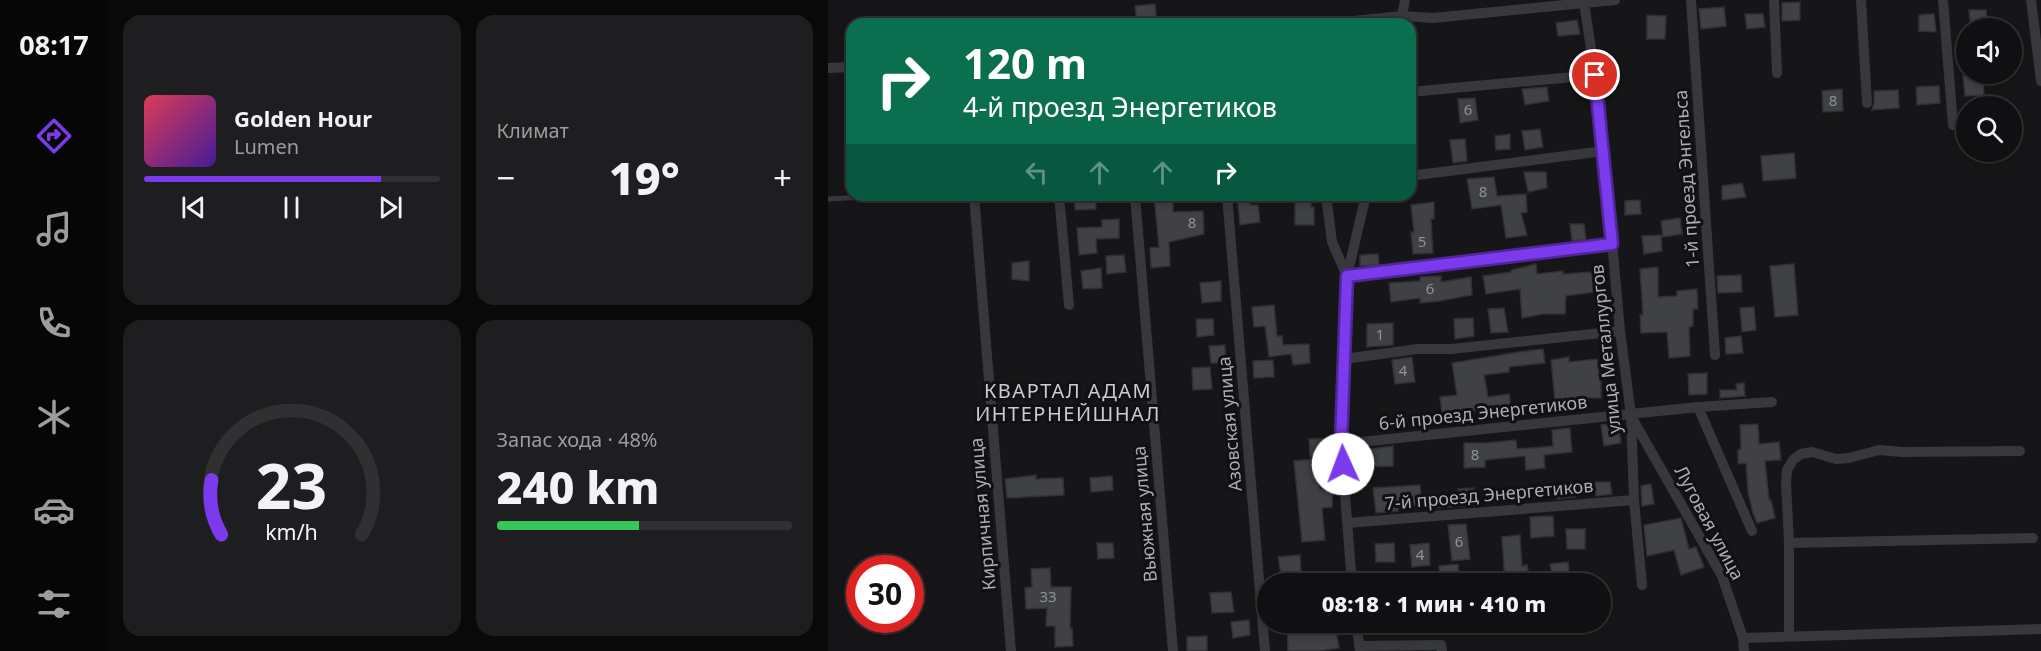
<!DOCTYPE html>
<html lang="ru">
<meta charset="utf-8">
<style>
:root{--surface:#101012;--page:#1e1e20;--text:#f1f3f6;--muted:#9c9d9f;--line:#303032;--accent:#7c3aed}
body{margin:0;font-family:"Noto Sans",sans-serif;background:var(--page);color:var(--text);height:100vh;display:flex;flex-direction:column;font-size:22px;white-space:nowrap}
*{box-sizing:border-box;margin:0}
p{font-size:20px;color:var(--muted)}
.icon{flex:none;width:33px;height:33px;fill:none;stroke:currentColor;stroke-width:2;stroke-linecap:round;stroke-linejoin:round}
.map{position:relative;flex:1;overflow:hidden}
.panel{display:flex;flex-direction:column;gap:15px;padding:15px;background:#09090a;width:720px}
.panel>*{flex:none}
.banner{position:absolute;left:18px;top:18px;width:570px;height:183px;border-radius:18px;box-shadow:0 3px 9px #0003,0 0 0 2px var(--line);background:#0b6e4f;color:#fff;overflow:hidden}
.buttons{position:absolute;left:1128px;top:18px;display:grid;gap:12px}
.buttons a{display:grid;place-items:center;width:66px;height:66px;border-radius:50%;background:var(--surface);box-shadow:0 3px 9px #0003,0 0 0 2px var(--line);font-size:30px}
.speed{position:absolute;left:18px;top:555px;display:flex;gap:12px;font-size:30px;font-weight:700;text-align:center}
.speed>*{display:grid;place-content:center;width:78px;height:78px;border-radius:50%;background:var(--surface);box-shadow:0 3px 9px #0003,0 0 0 2px var(--line);line-height:1}
.speed .limit{border:9px solid #d22;background:#fff;color:#111}
.pin{position:absolute;display:grid;place-items:center;width:51px;height:51px;color:#fff;margin:-26px;border:3px solid #fff;border-radius:50%;box-shadow:0 2px 6px #0007}
.me{position:absolute;width:66px;margin:-33px;rotate:358deg;stroke-linejoin:round;filter:drop-shadow(0 0 4px #0008)}
.turn{display:flex;align-items:center;gap:21px;height:126px;padding:0 18px;font-size:27px}
.turn .icon{width:78px;height:78px;stroke-width:2.5}
.turn b{display:block;font-size:42px;line-height:51px}
.lanes{display:flex;align-items:center;height:57px;padding:0 18px;background:#0003;justify-content:center;gap:30px;direction:ltr}
.lanes .off{opacity:.35}
.big{font-size:45px;font-weight:800;line-height:1.1}
.panel .widget{flex:1;display:flex;flex-direction:column;justify-content:center;gap:9px;min-width:0;padding:0 21px;border-radius:18px;background:var(--page)}
.panel .dial{align-items:center;gap:0}
.dial svg{height:156px;overflow:visible;fill:none;stroke:var(--line);stroke-width:7;stroke-linecap:round;text-anchor:middle}
.dial text{fill:var(--text);stroke:none}
.song{display:flex;align-items:center;gap:18px}
.cover{width:72px;height:72px;border-radius:9px;background:linear-gradient(135deg,hsl(350 70% 55%),hsl(260 70% 35%))}
.played{height:6px;border-radius:3px;background:linear-gradient(90deg,var(--accent) 80%,var(--line) 80%)}
.keys{display:flex;justify-content:space-around;direction:ltr}
.heat{display:flex;justify-content:space-between;align-items:center;font-size:33px;direction:ltr}
.charge{height:9px;border-radius:4px;background:linear-gradient(90deg,#34c759 48%,var(--line) 0)}
.panel .tiles{flex:1;display:grid;gap:15px;grid-template-columns:repeat(2,1fr)}
.trip{position:absolute;left:429px;top:573px;width:354px;height:60px;border-radius:30px;background:var(--surface);box-shadow:0 3px 9px #0003,0 0 0 2px var(--line);font-weight:800;line-height:60px;text-align:center}
main{display:flex;flex:1;min-height:0}
.tab-bar{display:flex;flex-direction:column;width:108px;justify-content:space-around;align-items:center;background:#060607;color:var(--muted)}
.tab-bar .icon{width:42px;height:42px}
.tab-bar .selected{color:var(--accent)}
.tab-bar b{font-size:27px;color:var(--text)}
.map>svg:first-child{display:block}
</style>
<main>
<nav class="tab-bar">
<b>08:17</b>
<svg class="icon selected" aria-label="directions" viewBox="0 0 24 24"><path d="M12 3l9 9-9 9-9-9zM9 14v-3h6M13 9l2 2-2 2"/></svg>
<svg class="icon" aria-label="music" viewBox="0 0 24 24"><path d="M9 18V5l10-2v13"/><circle cx="6" cy="18" r="3"/><circle cx="16" cy="16" r="3"/></svg>
<svg class="icon" aria-label="phone" viewBox="0 0 24 24"><path d="M5 4h4l2 5-3 2q2 4 5 5l2-3 5 2v4C11 20 4 13 5 4z"/></svg>
<svg class="icon" aria-label="climate" viewBox="0 0 24 24"><path d="M12 3v18M4 7l16 10M4 17L20 7"/></svg>
<svg class="icon" aria-label="car" viewBox="0 0 24 24"><path d="M5 17H2v-5l4-1 3-4h7l3 4 3 1v5h-3M9 17h6M6 11h13"/><circle cx="7" cy="17" r="2"/><circle cx="17" cy="17" r="2"/></svg>
<svg class="icon" aria-label="filters" viewBox="0 0 24 24"><path d="M4 7h16M4 17h16"/><circle cx="9" cy="7" r="2"/><circle cx="15" cy="17" r="2"/></svg>
</nav>
<section class="panel">
<div class="tiles">
<div class="widget">
<div class="song"><i class="cover"></i><div><b>Golden Hour</b><p>Lumen</p></div></div>
<div class="played"></div>
<div class="keys"><svg class="icon" aria-label="previous" viewBox="0 0 24 24"><path d="M18 5L8 12l10 7zM5 5v14"/></svg><svg class="icon" aria-label="pause" viewBox="0 0 24 24"><path d="M8 5v14M16 5v14"/></svg><svg class="icon" aria-label="next" viewBox="0 0 24 24"><path d="M6 5l10 7-10 7zM19 5v14"/></svg></div>
</div>
<div class="widget"><p>Климат</p>
<div class="heat"><a>−</a><b class="big">19°</b><a>+</a></div>
</div>
<div class="widget dial"><svg viewBox="0 0 100 80">
<path d="M14 69A42 42 0 1 1 86 69"/>
<path d="M14 69A42 42 0 0 1 9 41" stroke="#7c3aed"/>
<text x="50" y="56" font-size="32" font-weight="700">23</text>
<text x="50" y="72" font-size="11">km/h</text>
</svg></div>
<div class="widget"><p>Запас хода · 48%</p><b class="big">240 km</b><div class="charge"></div></div>
</div>
</section>
<div class="map">
<svg width="1213" height="651" viewBox="0 0 1213 651">
<rect width="100%" height="100%" fill="#161618"/>
<path fill="#404145" stroke="#303034" stroke-width="1.5" d="M972 2V20L954 21V3Z
M327 4 329 24H309L307 6Z
M896 7 898 26 873 29 871 9Z
M1141 10H1158L1159 28H1143Z
M917 14H935L937 27 919 29Z
M1106 14 1108 32 1091 31V15Z
M819 15 838 16 837 39H819Z
M749 20 752 34 730 36 728 23Z
M1155 74 1156 95 1137 96 1135 76Z
M1111 86 1112 103 1089 105 1088 87Z
M719 87 721 101 697 105 694 89Z
M1014 89 1015 111 995 112 994 91Z
M1070 90 1071 108 1044 110 1046 103V91Z
M647 98 650 120 632 123 630 99Z
M712 129 715 147 697 150 694 131Z
M682 134V149L668 150 667 136Z
M637 139 639 161 625 163 622 140Z
M966 153 968 178 935 181 933 156Z
M696 172H718L719 188 700 192Z
M666 177 669 196 698 194 699 212 693 213 699 235 678 238 673 205 644 209 639 179Z
M914 183 918 197 894 200V186Z
M246 195H267L268 209 247 210Z
M326 195H345V212L375 211 376 234 341 242 342 266 323 268 322 248 331 247Z
M409 195H422V205H430L432 222 412 225Z
M467 195H484L483 207H486V225H467Z
M812 200 813 214 797 215V201Z
M606 202V219H603L605 253 585 254 583 232H586L583 205Z
M852 218 854 234 835 237 833 221Z
M291 219V238L268 239 269 253 251 255 249 228 274 227V220Z
M742 224H756L758 240 744 241Z
M833 235 834 251 816 254 814 236Z
M550 254 551 265 532 266V255Z
M296 255 298 272 279 274 278 256Z
M201 261V281L184 279V263Z
M708 264 709 274 735 271V274L764 272 765 292 738 296 737 314H715L694 318 692 289 658 294 655 276 683 272V270Z
M966 264 970 315 947 317 942 266Z
M830 267V297L849 296V291L869 289 870 309H865V326L861 327 862 356 841 358 839 332 813 333 812 315H815L812 269Z
M273 268 274 288 255 289 253 271Z
M913 275 914 292 890 293 889 276Z
M613 276V282L643 277 644 295 612 301 592 303V298L563 302 561 283 592 281V277Z
M393 281V301L374 303 372 283Z
M446 305 449 336H454L455 345 481 344 482 363 465 365 463 354 441 357 437 326 426 327 424 307Z
M926 307 928 330 914 332 912 308Z
M676 308 680 332 663 333 660 309Z
M645 318 646 336 627 339 626 319Z
M368 319H385L386 335 369 337Z
M565 323V345L539 347V324Z
M913 336 915 353 898 354 897 338Z
M397 345 398 363H383L381 346Z
M715 349 717 363 681 367V372L656 375 660 397 681 394 684 417 666 419 664 408 631 413V419L615 421 612 397 629 395 624 363 691 352Z
M584 357 587 382 567 384 564 360Z
M741 357V362L769 359 772 382H773V398H748V409L728 411 723 360Z
M445 360 446 377 426 378 425 361Z
M382 367 384 389 365 390 364 368Z
M879 373V394L861 395 860 374Z
M916 383 917 396 892 398V390H909L908 384Z
M790 423 793 443 776 446 773 425Z
M930 424 931 444 951 442 953 460 937 461 941 500H943L947 518 929 523 925 513 920 492 918 463 910 464V450L913 449 912 425Z
M742 428 744 452 716 455 717 468 698 470 697 456 657 460V467L636 468V443H657L688 440 689 449 725 446 724 430Z
M503 438 505 455 482 457 481 439Z
M565 446V466L543 467 542 449Z
M488 459 492 489 505 488 504 507 494 508 497 540 474 542 466 461Z
M208 475V479L235 478 236 495 179 498 177 479Z
M284 476 285 490 263 492 262 478Z
M767 482H782L784 494 768 496Z
M746 484 748 497 729 499 728 485Z
M823 484 826 504 814 506 813 486Z
M592 485 594 504 570 508V511L548 513 545 488Z
M646 488 648 505 606 508 605 497 631 496 630 489Z
M725 516 726 536 703 538 702 517Z
M853 518 861 549 868 547 876 567 853 575 846 550 819 556 816 525Z
M638 524 642 559 624 561 620 525Z
M738 529H757V549H739Z
M692 535 694 566 699 565 702 584H677L674 537Z
M269 543H285L286 558 270 559Z
M566 543 567 562H548L547 544Z
M601 543 602 565 584 567 582 545Z
M472 555 473 573 453 575 450 557Z
M740 562 742 580 725 582 722 564Z
M630 564 632 584H612L611 566Z
M222 568 223 587H243L242 628H244L245 646 227 647V626H218L219 608 198 609 197 588 204 587 203 569Z
M403 592 406 612 384 613 382 593Z
M421 620 422 635 405 638 403 622Z
M459 622H507L511 648 491 651H460Z
M379 636V651H359V637Z"/>
<g fill="none" stroke-linecap="round" stroke-linejoin="round">
<path stroke="#37383d" stroke-width="5" d="M0 199 74 195"/>
<path stroke="#37383d" stroke-width="10" d="M863 0 887 355
M946 0 949 73
M1033 0 1039 103
M1115 0 1125 125
M1203 0 1213 81
M756 3 767 75 776 151 792 331 803 415 806 500 814 585
M570 21 574 16 577 0
M496 24 574 16 605 18 787 0
M0 68 24 67
M582 92 767 75
M582 176 776 151
M146 195 183 651
M231 195 241 305
M307 195 345 651
M399 195 437 651
M498 195 504 242 519 276 784 244
M516 359 590 349H623L792 331
M870 407 924 531
M804 418 894 576 915 638 916 651
M513 444 870 407 944 402
M519 523 806 500
M961 543 1205 538
M524 584 513 444 516 359 519 276 538 195
M528 622 532 651
M961 636V543L958 483 959 470 965 460 973 454 984 452 1008 459 1021 458 1051 450 1074 452 1192 451
M915 638 1213 629
M531 646 613 645 614 651"/>
</g>
<g fill="none" stroke-linecap="round" stroke-linejoin="round">
<g stroke="#51269a" stroke-width="15">
<path id="route" d="M515 464 513 444 519 276 784 244 767 75"/>
</g>
<use href="#route" stroke="#7c3aed" stroke-width="10"/>
</g>
<g text-anchor="middle" stroke-width="6" stroke-linejoin="round" paint-order="stroke">
<g font-size="15" fill="#8e929b">
<text x="1005" y="106">8</text>
<text x="640" y="115">6</text>
<text x="655" y="197">8</text>
<text x="364" y="228">8</text>
<text x="594" y="247">5</text>
<text x="602" y="294">6</text>
<text x="552" y="340">1</text>
<text x="575" y="376">4</text>
<text x="647" y="460">8</text>
<text x="631" y="547">6</text>
<text x="592" y="560">4</text>
<text x="220" y="602">33</text>
</g>
<g font-size="18" fill="#a8adb8" stroke="#111113">
<text transform="translate(859 179) rotate(-94)" y="6">1-й проезд Энгельса</text>
<text transform="translate(778 349) rotate(-96)" y="6">улица Металлургов</text>
<text transform="translate(655 413) rotate(-6)" y="6">6-й проезд Энергетиков</text>
<text transform="translate(402 424) rotate(-95)" y="6">Азовская улица</text>
<text transform="translate(661 495) rotate(-5)" y="6">7-й проезд Энергетиков</text>
<text transform="translate(155 514) rotate(-95)" y="6">Кирпичная улица</text>
<text transform="translate(317 514) rotate(-95)" y="6">Вьюжная улица</text>
<text transform="translate(881 523) rotate(62)" y="6">Луговая улица</text>
</g>
<g font-size="20" letter-spacing="1.5" fill="#c9ccd4" stroke="#111113">
<text x="240" y="398">КВАРТАЛ АДАМ<tspan x="240" dy="23">ИНТЕРНЕЙШНАЛ</tspan></text>
</g>
</g>
</svg>
<div class="buttons">
<a><svg class="icon" aria-label="sound" viewBox="0 0 24 24"><path d="M4 9h4l5-4v14l-5-4H4zM17 9q2 3 0 6"/></svg></a>
<a><svg class="icon" aria-label="search" viewBox="0 0 24 24"><circle cx="10" cy="10" r="6"/><path d="M15 15l6 6"/></svg></a>
</div>
<div class="speed"><div class="limit">30</div></div>
<div class="pin" style="left:767px;top:75px;background:#d93025"><svg class="icon" aria-label="arrive" viewBox="0 0 24 24"><path d="M6 21V4h12l-3 4 3 4H6"/></svg></div>
<svg class="me" style="left:515px;top:464px" viewBox="-20 -20 40 40"><circle r="19" fill="#fff"/><path d="M0-13L10 11 0 6-10 11z" fill="#7c3aed"/></svg>
<div class="trip">08:18 · 1 мин · 410 m</div>
<div class="banner">
<div class="turn"><svg class="icon" aria-label="right" viewBox="0 0 24 24"><path d="M7 20v-9h11M14 6l5 5-5 5"/></svg><div><b>120 m</b>4-й проезд Энергетиков</div></div>
<div class="lanes"><svg class="icon off" aria-label="left" viewBox="0 0 24 24"><path d="M17 20v-9H6M10 6l-5 5 5 5"/></svg><svg class="icon off" aria-label="ahead" viewBox="0 0 24 24"><path d="M12 20V5M6 11l6-6 6 6"/></svg><svg class="icon off" aria-label="ahead" viewBox="0 0 24 24"><path d="M12 20V5M6 11l6-6 6 6"/></svg><svg class="icon" aria-label="right" viewBox="0 0 24 24"><path d="M7 20v-9h11M14 6l5 5-5 5"/></svg></div>
</div>
</div>
</main>
